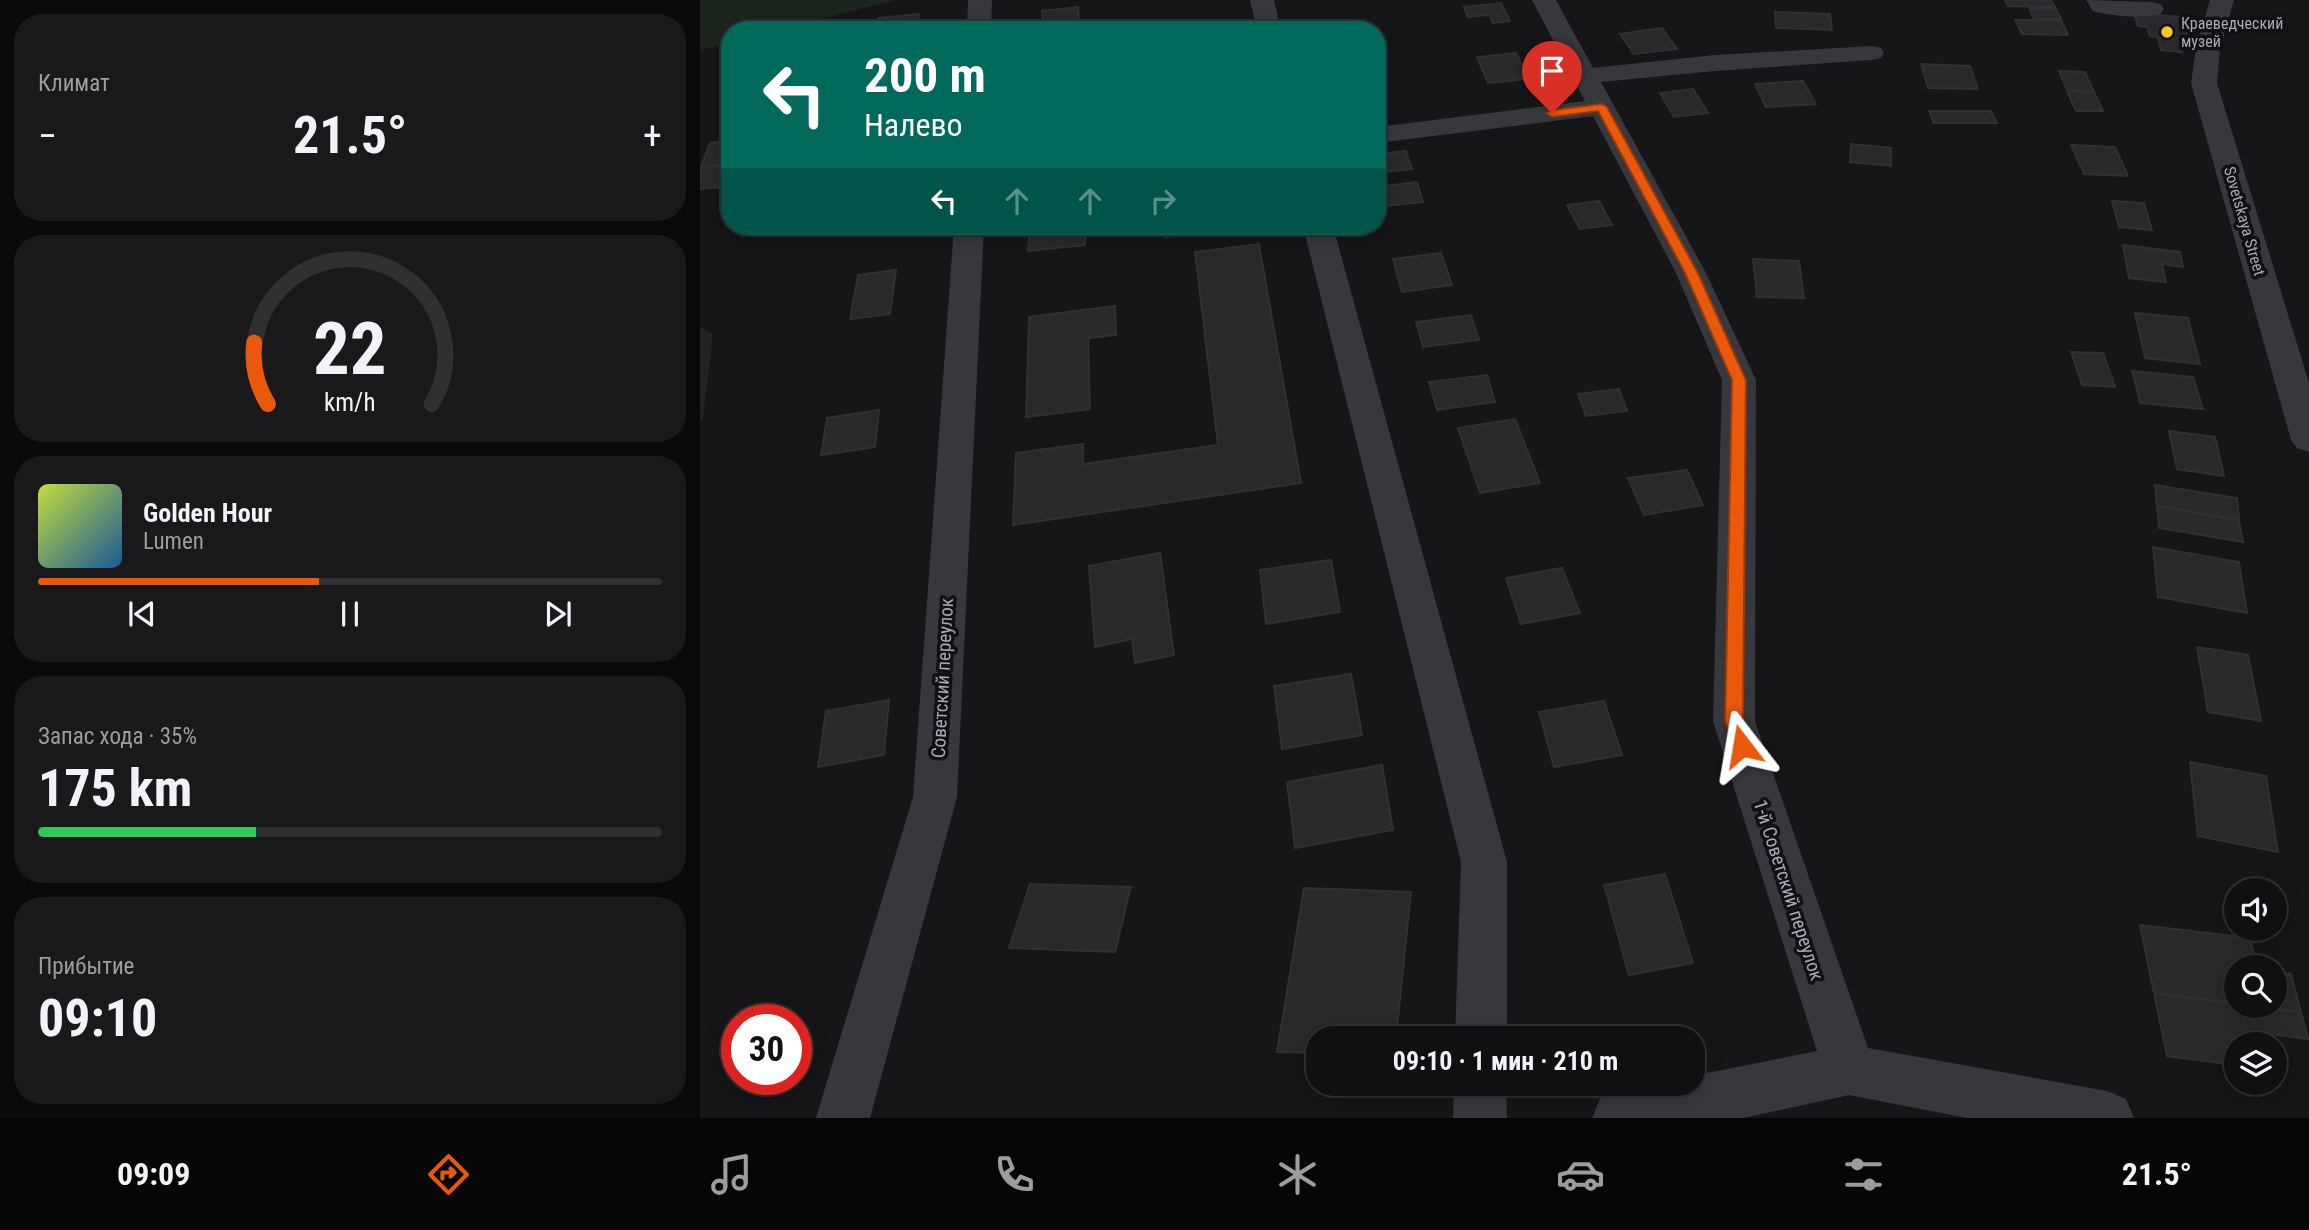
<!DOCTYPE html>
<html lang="ru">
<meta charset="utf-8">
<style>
:root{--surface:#101012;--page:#19191b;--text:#f1f3f6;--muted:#9c9d9f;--line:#303032;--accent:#ea580c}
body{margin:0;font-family:"Roboto Condensed",sans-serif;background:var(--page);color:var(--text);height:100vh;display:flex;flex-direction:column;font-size:26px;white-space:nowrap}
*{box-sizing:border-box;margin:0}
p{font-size:23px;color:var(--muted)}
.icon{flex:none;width:38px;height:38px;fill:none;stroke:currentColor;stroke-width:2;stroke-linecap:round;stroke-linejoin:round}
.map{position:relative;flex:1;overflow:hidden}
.drawer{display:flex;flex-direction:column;gap:14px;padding:14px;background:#09090a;width:700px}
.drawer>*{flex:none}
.top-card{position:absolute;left:21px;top:21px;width:665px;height:214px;border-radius:28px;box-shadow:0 4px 18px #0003,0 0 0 2px var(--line);background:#00695c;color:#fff;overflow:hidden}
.fabs{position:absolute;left:1524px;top:878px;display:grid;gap:14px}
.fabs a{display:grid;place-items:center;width:63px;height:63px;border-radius:50%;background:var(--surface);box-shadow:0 4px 18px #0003,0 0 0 2px var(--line);font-size:35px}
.speed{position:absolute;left:21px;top:1004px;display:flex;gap:14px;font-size:35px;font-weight:700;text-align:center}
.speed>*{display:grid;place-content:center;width:91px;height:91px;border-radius:50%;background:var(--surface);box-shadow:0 4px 18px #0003,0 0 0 2px var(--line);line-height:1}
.speed .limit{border:10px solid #d22;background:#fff;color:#111}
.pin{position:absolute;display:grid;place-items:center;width:60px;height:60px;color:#fff;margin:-72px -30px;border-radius:50% 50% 50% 0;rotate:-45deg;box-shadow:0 0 7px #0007}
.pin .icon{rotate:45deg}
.me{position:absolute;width:77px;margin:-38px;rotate:346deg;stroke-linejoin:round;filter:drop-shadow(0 0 5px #0008)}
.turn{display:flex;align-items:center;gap:24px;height:147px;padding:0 28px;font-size:32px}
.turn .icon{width:91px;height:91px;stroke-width:2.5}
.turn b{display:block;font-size:49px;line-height:60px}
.lanes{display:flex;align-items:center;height:66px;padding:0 28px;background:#0003;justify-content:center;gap:35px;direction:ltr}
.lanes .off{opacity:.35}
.big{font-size:52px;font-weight:700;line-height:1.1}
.drawer .card{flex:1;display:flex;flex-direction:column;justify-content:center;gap:10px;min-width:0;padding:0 24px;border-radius:28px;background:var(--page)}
.drawer .dial{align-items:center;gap:0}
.dial svg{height:182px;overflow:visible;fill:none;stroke:var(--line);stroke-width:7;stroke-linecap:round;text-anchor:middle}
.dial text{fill:var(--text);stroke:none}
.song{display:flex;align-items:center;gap:21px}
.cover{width:84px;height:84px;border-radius:10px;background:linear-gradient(135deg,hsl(70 70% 55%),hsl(210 70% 35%))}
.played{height:7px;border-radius:4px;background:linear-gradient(90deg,var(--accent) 45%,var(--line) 45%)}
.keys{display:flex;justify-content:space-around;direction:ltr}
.heat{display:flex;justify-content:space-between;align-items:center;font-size:38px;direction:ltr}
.charge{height:10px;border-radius:5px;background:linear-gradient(90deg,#34c759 35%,var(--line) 0)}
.trip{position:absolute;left:606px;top:1026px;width:399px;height:70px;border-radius:28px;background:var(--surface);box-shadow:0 4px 18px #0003,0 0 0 2px var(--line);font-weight:700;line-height:70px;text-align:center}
.tabs{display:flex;height:112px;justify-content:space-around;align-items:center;background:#060607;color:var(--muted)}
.tabs .icon{width:49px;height:49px}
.tabs .active{color:var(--accent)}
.tabs b{font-size:32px;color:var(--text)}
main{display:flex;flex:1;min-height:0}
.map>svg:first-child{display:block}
</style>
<main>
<section class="drawer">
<div class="card"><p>Климат</p>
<div class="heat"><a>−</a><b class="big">21.5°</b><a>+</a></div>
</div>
<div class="card dial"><svg viewBox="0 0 100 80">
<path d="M14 69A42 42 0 1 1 86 69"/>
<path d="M14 69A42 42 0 0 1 8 42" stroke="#ea580c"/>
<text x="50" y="56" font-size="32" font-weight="700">22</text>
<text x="50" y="72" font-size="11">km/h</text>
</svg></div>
<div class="card">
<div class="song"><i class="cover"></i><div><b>Golden Hour</b><p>Lumen</p></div></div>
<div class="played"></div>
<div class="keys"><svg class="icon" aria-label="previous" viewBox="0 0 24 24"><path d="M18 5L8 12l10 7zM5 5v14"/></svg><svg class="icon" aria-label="pause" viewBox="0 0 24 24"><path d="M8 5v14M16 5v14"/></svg><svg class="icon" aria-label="next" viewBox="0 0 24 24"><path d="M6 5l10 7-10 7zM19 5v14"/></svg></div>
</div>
<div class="card"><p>Запас хода · 35%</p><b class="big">175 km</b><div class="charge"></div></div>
<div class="card"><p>Прибытие</p><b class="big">09:10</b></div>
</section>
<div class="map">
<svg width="1609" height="1118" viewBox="0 0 1609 1118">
<rect width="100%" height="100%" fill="#161618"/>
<path fill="#222225" d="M0 326 13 334 3 419 0 421Z"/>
<path fill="#1b241d" d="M0 0H195L80 30H30V43L0 50Z"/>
<path fill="#29292c" stroke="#303034" stroke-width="2" d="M1305 0H1351L1355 7 1308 6Z
M801 3 810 21 793 23 789 15 768 17 764 7Z
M378 7 380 29 343 30 342 11Z
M1329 8 1356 9 1361 19H1334Z
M1075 12 1130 14 1132 30 1076 28Z
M1434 13 1482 17 1488 38 1478 37 1482 52 1461 50 1458 37 1450 36 1447 27 1438 26Z
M219 14 216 30H176L178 18Z
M1315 20H1361L1368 35 1322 34Z
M962 28 977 49 934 54 920 34Z
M816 53 829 79 788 83 777 57Z
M1221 64 1270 66 1278 89 1228 88Z
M1359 71 1385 72 1394 92 1367 91Z
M1103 81 1116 104 1066 107 1055 84Z
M993 89 1008 113 974 117 960 93Z
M1367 91 1394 92 1403 111H1376Z
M1229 111H1291L1297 123H1234Z
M30 141V164L1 167 10 143Z
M1151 144 1191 148V166L1150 162Z
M1371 145 1415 147 1428 176 1384 174Z
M706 151 712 169 677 173V154Z
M30 164V186L0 189 1 167Z
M717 182 723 202 677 207V187Z
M899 201 912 225 880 229 867 205Z
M1412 201 1444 203 1452 230 1419 227Z
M330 226H385V245L328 251Z
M465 226H511L512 231 466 237Z
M559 244 601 483 313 525 316 453 383 444V464L518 445 495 252Z
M1423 245 1480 252 1483 267 1462 264 1466 282 1429 278Z
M741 253 752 285 702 292 693 259Z
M1053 259 1099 261 1104 298 1057 297Z
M196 270 190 314 150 319 158 275Z
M415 306 416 335 388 338 390 409 326 417 329 317Z
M1435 313 1488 318 1500 364 1445 358Z
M771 315 779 340 723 347 716 322Z
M1371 352 1403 353 1415 387 1382 385Z
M1432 371 1493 377 1503 409 1440 403Z
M787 375 795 402 737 410 729 382Z
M919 389 927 411 886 416 878 394Z
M179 410 175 447 121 455 127 418Z
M815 419 840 483 780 493 758 428Z
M1469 431 1515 437 1524 476 1477 469Z
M987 470 1003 505 944 515 928 478Z
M1455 485 1537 498 1539 520 1457 506Z
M1457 506 1539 520 1543 542 1459 528Z
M1453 547 1539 562 1547 613 1458 597Z
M460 553 474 655 435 663 432 639 395 647 389 566Z
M631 560 640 612 566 624 560 570Z
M862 568 880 613 821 624 806 578Z
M1497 647 1548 655 1561 721 1508 712Z
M651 674 662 735 582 749 574 686Z
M189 700 184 755 118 767 126 711Z
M904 701 922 755 854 767 839 712Z
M1490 762 1566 776 1578 852 1498 836Z
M682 765 693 830 595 848 587 782Z
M965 874 993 963 929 975 904 885Z
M330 884 431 887 415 952 309 948Z
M604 888 711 892 696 1038H618V1053L577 1052Z
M1440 925 1550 938 1557 968H1536V1004L1454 993Z
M1575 972 1591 974 1601 1012 1557 1006H1575Z
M1454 993 1536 1004V1006L1601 1012 1608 1039 1571 1034 1574 1045H1536V1065L1467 1056Z"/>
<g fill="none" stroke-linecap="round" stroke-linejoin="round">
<path fill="#37373e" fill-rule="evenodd" d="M268 0H292L291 30H267Z
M550 0H574L581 30H557Z
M832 0H856L893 68 1015 55 1172 46 1181 48 1184 53 1181 58 1172 60 1015 71 901 82 1006 273 1056 380 1055 721 1168 1048 1407 1091 1426 1099 1434 1118H1267L1149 1095 1044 1118H892L900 1099C930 1087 960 1083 992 1083V1076L1117 1051 1013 721 1022 380 976 273 893 116 677 143V127L885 101Z
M1386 0 1452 2 1460 4 1464 9 1460 14C1441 19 1412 16 1393 11Z
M1510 0H1534L1520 48 1517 83 1609 383V452L1597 448 1591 440 1491 83 1496 48Z
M254 226H284L257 797 170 1118H116L213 797Z
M603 226H633L807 862V1038H755L761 862Z
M754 1083H806L807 1118H753Z"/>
</g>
<path fill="#ea580c" stroke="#983908" stroke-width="2" d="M902 104 907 107 998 273 1046 380 1043 721 1051 746 1048 751 1042 753 1036 751 1025 721 1032 380 985 273 898 111 852 117 846 113 852 110Z"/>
<circle fill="#ffc327" stroke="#111113" stroke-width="2.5" cx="1467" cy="32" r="7"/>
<g text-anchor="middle" stroke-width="7" stroke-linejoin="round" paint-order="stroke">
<g font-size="16" fill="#a7abb9" stroke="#111113" text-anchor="start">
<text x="1481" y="29">Краеведческий<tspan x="1481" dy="18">музей</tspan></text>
</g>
<g font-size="16" fill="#a7abb9" stroke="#111113">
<text transform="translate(1545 221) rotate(74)" y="6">Sovetskaya Street</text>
</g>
<g font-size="19" fill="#a7abb9" stroke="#111113">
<text transform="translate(242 678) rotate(-87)" y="7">Советский переулок</text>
<text transform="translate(1089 890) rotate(72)" y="7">1-й Советский переулок</text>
</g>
</g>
</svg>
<div class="fabs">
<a><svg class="icon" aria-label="sound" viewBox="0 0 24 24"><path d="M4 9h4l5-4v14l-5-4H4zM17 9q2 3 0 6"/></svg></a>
<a><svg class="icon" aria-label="search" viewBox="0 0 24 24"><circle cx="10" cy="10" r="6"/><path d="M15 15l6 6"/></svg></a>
<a><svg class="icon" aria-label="layers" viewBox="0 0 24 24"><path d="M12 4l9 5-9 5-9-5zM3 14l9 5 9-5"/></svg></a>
</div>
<div class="speed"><div class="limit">30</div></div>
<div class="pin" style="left:852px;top:113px;background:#d93025"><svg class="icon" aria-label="arrive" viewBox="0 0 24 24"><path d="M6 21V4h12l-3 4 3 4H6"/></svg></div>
<svg class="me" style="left:1042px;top:746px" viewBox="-20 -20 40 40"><path d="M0-17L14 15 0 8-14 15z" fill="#ea580c" stroke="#fff" stroke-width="4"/></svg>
<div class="trip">09:10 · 1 мин · 210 m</div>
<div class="top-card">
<div class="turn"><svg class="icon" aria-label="left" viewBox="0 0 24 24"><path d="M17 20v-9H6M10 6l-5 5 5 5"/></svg><div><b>200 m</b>Налево</div></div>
<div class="lanes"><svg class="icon" aria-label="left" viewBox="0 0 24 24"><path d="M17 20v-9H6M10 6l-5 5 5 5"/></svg><svg class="icon off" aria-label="ahead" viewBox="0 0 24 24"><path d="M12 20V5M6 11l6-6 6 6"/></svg><svg class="icon off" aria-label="ahead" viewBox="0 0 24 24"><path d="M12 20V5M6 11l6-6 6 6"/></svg><svg class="icon off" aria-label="right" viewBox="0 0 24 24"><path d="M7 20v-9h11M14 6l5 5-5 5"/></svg></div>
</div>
</div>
</main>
<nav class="tabs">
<b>09:09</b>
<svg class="icon active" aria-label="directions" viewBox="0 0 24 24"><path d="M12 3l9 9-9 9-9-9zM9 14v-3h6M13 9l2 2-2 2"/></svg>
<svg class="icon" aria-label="music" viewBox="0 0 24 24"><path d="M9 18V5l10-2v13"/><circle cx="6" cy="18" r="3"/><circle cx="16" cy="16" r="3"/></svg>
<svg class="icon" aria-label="phone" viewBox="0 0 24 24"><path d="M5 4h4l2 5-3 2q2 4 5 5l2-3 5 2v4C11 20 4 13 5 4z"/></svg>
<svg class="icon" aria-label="climate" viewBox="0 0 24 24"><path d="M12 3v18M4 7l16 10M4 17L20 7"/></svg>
<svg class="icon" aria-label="car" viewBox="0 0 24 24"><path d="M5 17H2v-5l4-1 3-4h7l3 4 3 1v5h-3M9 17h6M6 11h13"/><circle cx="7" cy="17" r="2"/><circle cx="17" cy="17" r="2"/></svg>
<svg class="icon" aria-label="filters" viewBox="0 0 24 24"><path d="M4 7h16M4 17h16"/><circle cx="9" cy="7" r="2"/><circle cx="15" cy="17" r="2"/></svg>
<b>21.5°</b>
</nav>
